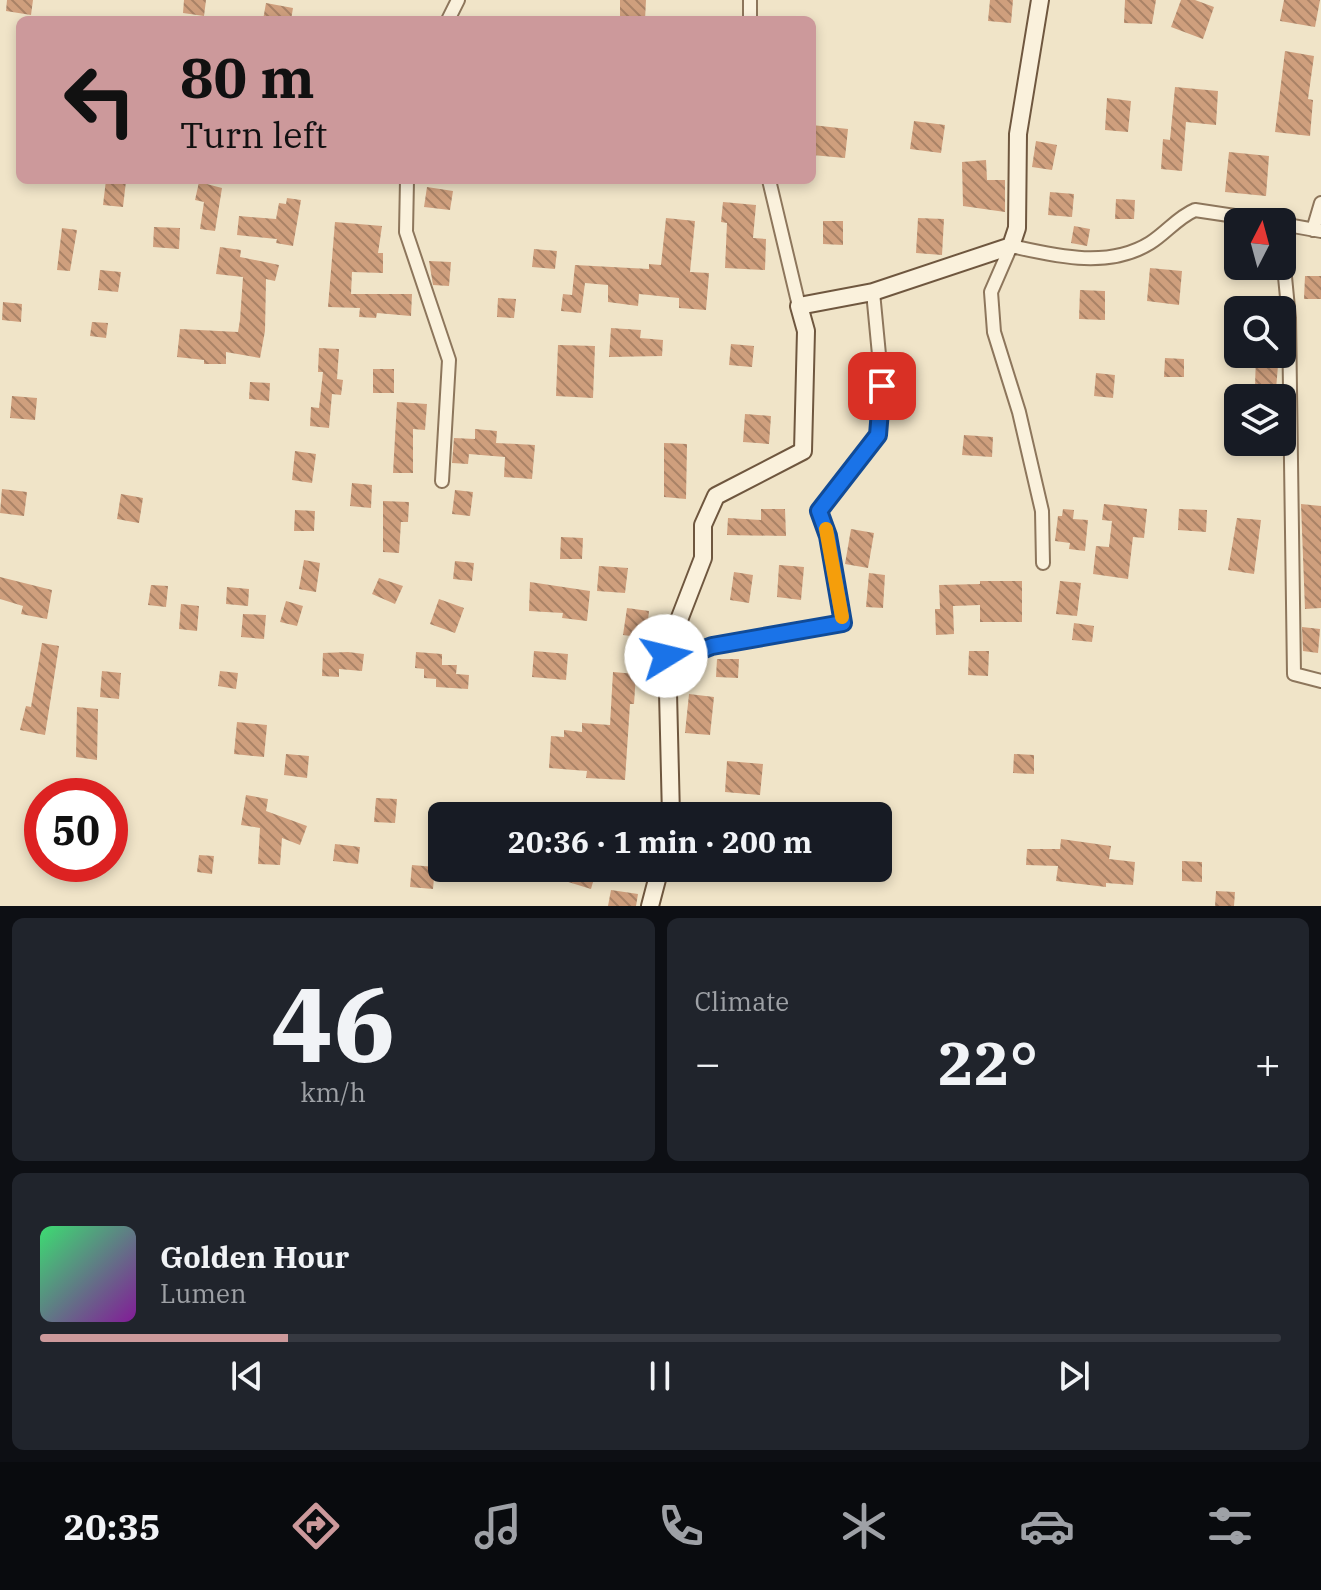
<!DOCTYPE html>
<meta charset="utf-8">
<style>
:root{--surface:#171b24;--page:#20242c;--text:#f1f3f6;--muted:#9ea1a6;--line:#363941;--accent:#cc999b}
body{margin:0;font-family:"IBM Plex Serif",serif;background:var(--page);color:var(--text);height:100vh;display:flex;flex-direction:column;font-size:30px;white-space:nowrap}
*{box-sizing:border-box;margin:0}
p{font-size:26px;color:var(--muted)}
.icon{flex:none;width:44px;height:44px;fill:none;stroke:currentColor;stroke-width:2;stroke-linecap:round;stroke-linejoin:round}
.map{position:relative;height:906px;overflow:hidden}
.side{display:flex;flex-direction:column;gap:12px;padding:12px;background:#0d0f14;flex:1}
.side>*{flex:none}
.hud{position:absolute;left:16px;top:16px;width:800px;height:168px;border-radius:12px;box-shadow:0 4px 12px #0003;background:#cc999b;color:#111;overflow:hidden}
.needle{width:52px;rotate:6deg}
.buttons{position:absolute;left:1224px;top:208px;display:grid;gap:16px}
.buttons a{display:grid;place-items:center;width:72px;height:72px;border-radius:12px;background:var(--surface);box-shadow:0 4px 12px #0003;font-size:40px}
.speed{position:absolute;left:24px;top:778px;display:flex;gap:16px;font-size:40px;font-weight:700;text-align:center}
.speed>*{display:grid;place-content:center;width:104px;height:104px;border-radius:50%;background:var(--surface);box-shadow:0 4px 12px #0003;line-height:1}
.speed .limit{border:12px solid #d22;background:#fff;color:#111}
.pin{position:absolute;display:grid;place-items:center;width:68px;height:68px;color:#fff;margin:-34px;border-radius:16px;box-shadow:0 4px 12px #0006}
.me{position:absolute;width:88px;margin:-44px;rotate:81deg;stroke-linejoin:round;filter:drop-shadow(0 0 6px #0008)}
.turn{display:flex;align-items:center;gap:28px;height:168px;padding:0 32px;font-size:36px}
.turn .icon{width:104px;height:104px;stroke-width:2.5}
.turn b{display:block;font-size:56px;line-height:68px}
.big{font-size:60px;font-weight:700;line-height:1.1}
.side .tile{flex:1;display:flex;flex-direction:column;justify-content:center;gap:12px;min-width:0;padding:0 28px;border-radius:12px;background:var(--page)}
.side .dial{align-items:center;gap:0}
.dial b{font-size:104px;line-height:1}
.song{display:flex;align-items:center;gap:24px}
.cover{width:96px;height:96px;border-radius:12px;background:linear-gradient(135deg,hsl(140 70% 55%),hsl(290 70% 35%))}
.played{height:8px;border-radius:4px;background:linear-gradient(90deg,var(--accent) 20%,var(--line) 20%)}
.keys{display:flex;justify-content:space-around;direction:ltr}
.heat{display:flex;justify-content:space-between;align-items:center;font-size:44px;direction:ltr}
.side .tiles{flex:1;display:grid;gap:12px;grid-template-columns:1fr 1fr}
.tile:last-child{grid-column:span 2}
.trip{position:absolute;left:428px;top:802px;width:464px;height:80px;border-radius:12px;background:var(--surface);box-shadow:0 4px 12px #0003;font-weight:700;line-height:80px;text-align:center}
.dock{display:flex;height:128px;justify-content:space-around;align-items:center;background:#090b0e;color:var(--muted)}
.dock .icon{width:56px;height:56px}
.dock .on{color:var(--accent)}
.dock b{font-size:36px;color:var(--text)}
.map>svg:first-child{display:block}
</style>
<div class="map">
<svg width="1321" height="906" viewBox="0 0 1321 906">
<defs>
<pattern id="building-back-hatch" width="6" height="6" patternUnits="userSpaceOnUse" patternTransform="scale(2)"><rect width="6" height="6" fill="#cf9f7d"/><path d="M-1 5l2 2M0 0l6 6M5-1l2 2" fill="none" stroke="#a98266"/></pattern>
</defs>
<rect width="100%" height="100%" fill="#f0e4c8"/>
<path fill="url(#building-back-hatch)" d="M7 0H33L31 15 6 11Z
M184 0H206L204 16 183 13Z
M620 0H646L645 20H620Z
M990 0H1013L1011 23 988 21Z
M1125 0H1156L1152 24 1124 23Z
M1181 0H1195L1214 7 1203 39 1171 27Z
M1284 0H1320L1315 27 1280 21Z
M266 3 293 8 291 20H263Z
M1285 51 1314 56 1308 99 1313 100 1310 136 1275 132Z
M1175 87 1218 91 1216 125 1186 122 1182 171 1161 169 1163 139 1170 140Z
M1107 98 1131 101 1128 132 1105 130Z
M914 121 945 125 941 153 910 149Z
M812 125 848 129 845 158 812 155Z
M1036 141 1057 145 1052 170 1032 167Z
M1229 152 1269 156 1266 196 1225 192Z
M986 160 987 180H1005V212L963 206 962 162Z
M106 180 126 181 123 207 103 205Z
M199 182 222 188 215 231 200 229 204 202 195 200Z
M427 187 453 191 450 210 424 207Z
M1050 192 1074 194 1072 217 1048 215Z
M287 198 301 200 293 246 276 243 277 239 237 235 239 216 276 219 279 203 286 204Z
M1116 199 1135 200 1134 219H1115Z
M723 202 756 205 753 238 766 239 765 270 725 268 727 223 721 222Z
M666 218 695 221 690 272 709 273 706 310 679 308V298L639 294 638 306 608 302V285L585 283 581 313 561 311 563 294 572 295 575 265 649 269V264L661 265Z
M918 218 944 219 942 255 916 253Z
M823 221H843V245L823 244Z
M335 222 382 226 378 253H383V273L352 272 351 294H412L411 316 377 313 376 318 359 317 360 308 328 307Z
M1074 226 1090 229 1087 246 1071 243Z
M154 227 180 228 179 249 153 247Z
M62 228 77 230 70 271 57 270Z
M220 247 241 250 240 257 279 265 275 281 266 279 265 331 260 358 226 352V364H204V360L177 357 180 329 238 332 240 320 243 277 216 274Z
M534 249 557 251 555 269 532 267Z
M429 261 451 262 449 286 433 285Z
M1150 268 1182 271 1179 305 1147 301Z
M100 270 121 272 118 292 98 290Z
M1305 276H1321V299H1304Z
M1080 290 1105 291V320L1079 319Z
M498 298 516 299 514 318 497 317Z
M3 302 22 304 21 322 2 320Z
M92 322 108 323 106 338 90 336Z
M611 328 641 330 640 338 663 340 662 356 609 357Z
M731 344 754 346 752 367 729 365Z
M558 345 595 346 593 398 556 396Z
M319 348 339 349 337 379 343 380 341 395 332 394 329 428 310 426 311 407 319 408 323 372H318Z
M1256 354H1279L1276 389H1281V398H1249L1250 386 1255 387Z
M1165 358 1184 359V377H1164Z
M373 369H394V393H373Z
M1096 373 1115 375 1113 398 1094 396Z
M250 382 270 383 269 401 249 399Z
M12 396 37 398 35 420 10 418Z
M397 402 427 404 425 430 413 429V473H393Z
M745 414 771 416 769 444 743 442Z
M475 429 497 431 496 443 535 445 532 479 504 477 505 457 469 454 468 464 452 463 454 438 475 439Z
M964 435 993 437 992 457 962 455Z
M664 443 687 444 686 499 664 497Z
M295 451 316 454 312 483 292 480Z
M352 483 372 485 371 508 350 506Z
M2 489 27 492 24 516 0 513Z
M455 490 473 492 470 516 452 514Z
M121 494 143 498 139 523 117 519Z
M383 501 409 502 408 522H401L399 553 383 552Z
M1104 504 1147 509 1144 538 1133 537 1128 579 1093 574 1096 546 1109 547 1112 521 1102 520Z
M1301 504 1321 506V608L1305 609Z
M761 509H785L786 536 727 535 728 518 761 520Z
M1063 509 1074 510 1073 519 1088 520 1085 551 1069 549 1070 543 1055 541 1058 516H1062Z
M1179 509 1207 510 1206 532 1178 530Z
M295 510 315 511 314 531H294Z
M1237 518 1261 520 1254 574 1228 570Z
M851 529 874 533 868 568 845 564Z
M561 537 583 538 582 559H560Z
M304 560 320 563 316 592 299 589Z
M455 561 474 563 472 581 453 579Z
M779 565 804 567 801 600 777 597Z
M599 566 628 568 625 593 597 591Z
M734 572 753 575 749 603 730 600Z
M869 573 885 575 883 608 866 607Z
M0 577 52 590 47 619 21 614 23 606 0 599Z
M379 578 403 586 395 604 372 594Z
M980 581H1022V622H980V605L953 606 954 634 936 635 935 609H940L939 585 980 584Z
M1060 581 1081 583 1077 616 1056 614Z
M530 582 590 591 587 621 562 618 563 613 529 611Z
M151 585 168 586 166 607 148 605Z
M227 587 249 589 248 606 226 604Z
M439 599 464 608 455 633 430 624Z
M286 601 303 606 297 626 280 622Z
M181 604 199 606 197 631 179 629Z
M627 608 649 611 646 638 623 635Z
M243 614 266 615 264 639 241 637Z
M1074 623 1094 626 1092 642 1072 640Z
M1302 627 1320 629 1318 653 1303 651Z
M42 643 59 646 45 735 20 730 26 706 31 707Z
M534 651 568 654 566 680 532 677Z
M969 651H989L988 676 968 675Z
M348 652 364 654 362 671 339 669V677L322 676 323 653Z
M416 652 442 654V665H457L456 674 469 675 468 689 436 687V679L424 678V669L415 668Z
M717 659H739L738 678 716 677Z
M102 671 121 673 119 699 100 697Z
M220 671 238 673 236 689 218 686Z
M613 672 636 674 634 704H630L625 780 586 778 587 771 549 768 551 736 564 737V730L582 732V723L610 725Z
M689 694 714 697 710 735 685 733Z
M77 707 98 709 97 760 76 757Z
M237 722 267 725 264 757 234 754Z
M286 754 309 756 307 778 284 775Z
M1014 754 1034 755V774L1013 773Z
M727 761 763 764 760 795 725 792Z
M246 795 268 799 266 811 307 826 300 845 282 838 280 865 258 864 260 828 241 825Z
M376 798 397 799 395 823 374 822Z
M1061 839 1111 846 1109 859 1135 862 1133 885 1106 883V887L1056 881 1058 866 1026 865 1027 849H1060Z
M335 844 360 847 358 864 333 861Z
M199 855 214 856 212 874 197 872Z
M1182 861 1202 862V882L1182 881Z
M412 865 435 867 433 889 410 887Z
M568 868H597L591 889 565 881Z
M611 890 638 894 636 906H608Z
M1216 891 1235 892 1234 906H1215Z"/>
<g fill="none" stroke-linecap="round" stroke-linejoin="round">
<g stroke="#8d765c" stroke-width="16">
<path id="street" d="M448 20 458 0
M750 20V0
M407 180 406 232 449 360 442 481
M769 180 799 306
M1282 224 1321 231
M1313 230 1321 203
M1282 246 1289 318 1294 674 1321 681
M1043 563 1042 511 1019 412 994 332 991 292 1011 246C1056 256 1108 269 1150 243 1166 233 1178 217 1195 210L1275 222
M668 663 712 646 843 623 828 536 819 511 878 435 882 386 873 292"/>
</g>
<g stroke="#6f573f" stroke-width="20">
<path id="secondary" d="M671 816 667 651 703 558V525L716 496 803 451 806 331 799 306 873 292 1011 246 1017 228 1018 134 1040 0
M650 906 660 868"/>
</g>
<use href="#street" stroke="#faf1dc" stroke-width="12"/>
<use href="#secondary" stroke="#faf1dc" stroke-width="16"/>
</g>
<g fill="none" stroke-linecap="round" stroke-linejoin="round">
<g stroke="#114b97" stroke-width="20">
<path id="route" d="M666 656 668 663 712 646 843 623 828 536 819 511 878 435 882 386"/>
</g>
<use href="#route" stroke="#1a73e8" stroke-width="14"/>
<path stroke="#f59e0b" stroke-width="14" d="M826 529 842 617"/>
</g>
</svg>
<div class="buttons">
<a><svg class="needle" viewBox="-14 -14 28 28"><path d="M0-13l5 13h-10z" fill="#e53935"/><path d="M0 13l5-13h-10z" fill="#9ea1a6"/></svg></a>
<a><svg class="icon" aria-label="search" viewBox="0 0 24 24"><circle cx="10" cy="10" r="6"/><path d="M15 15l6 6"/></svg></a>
<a><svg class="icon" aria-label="layers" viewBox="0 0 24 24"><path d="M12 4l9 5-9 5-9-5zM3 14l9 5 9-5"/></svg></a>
</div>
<div class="speed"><div class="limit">50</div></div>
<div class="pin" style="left:882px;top:386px;background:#d93025"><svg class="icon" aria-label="arrive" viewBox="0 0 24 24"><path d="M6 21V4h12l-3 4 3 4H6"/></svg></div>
<svg class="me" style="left:666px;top:656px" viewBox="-20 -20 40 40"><circle r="19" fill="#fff"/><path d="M0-13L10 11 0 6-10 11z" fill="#1a73e8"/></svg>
<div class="trip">20:36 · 1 min · 200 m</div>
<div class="hud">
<div class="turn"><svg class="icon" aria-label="left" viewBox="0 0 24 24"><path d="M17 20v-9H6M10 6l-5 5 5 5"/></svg><div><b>80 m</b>Turn left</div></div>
</div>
</div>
<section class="side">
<div class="tiles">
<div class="tile dial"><b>46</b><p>km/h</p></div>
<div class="tile"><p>Climate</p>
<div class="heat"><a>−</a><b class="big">22°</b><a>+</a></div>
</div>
<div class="tile">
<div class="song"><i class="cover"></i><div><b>Golden Hour</b><p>Lumen</p></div></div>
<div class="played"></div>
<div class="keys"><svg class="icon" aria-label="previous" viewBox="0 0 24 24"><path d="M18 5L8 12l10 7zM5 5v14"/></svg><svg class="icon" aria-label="pause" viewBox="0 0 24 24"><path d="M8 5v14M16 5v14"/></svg><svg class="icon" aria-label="next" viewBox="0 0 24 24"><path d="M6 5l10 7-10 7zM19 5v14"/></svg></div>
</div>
</div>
</section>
<nav class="dock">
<b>20:35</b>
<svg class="icon on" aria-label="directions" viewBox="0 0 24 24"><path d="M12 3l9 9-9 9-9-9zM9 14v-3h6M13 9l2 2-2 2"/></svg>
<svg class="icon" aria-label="music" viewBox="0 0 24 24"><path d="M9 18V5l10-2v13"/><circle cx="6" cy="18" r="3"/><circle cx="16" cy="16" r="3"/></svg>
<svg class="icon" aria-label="phone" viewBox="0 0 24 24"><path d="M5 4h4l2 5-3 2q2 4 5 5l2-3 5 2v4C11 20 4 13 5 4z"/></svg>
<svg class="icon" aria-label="climate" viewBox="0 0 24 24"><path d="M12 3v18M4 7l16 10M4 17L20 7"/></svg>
<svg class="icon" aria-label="car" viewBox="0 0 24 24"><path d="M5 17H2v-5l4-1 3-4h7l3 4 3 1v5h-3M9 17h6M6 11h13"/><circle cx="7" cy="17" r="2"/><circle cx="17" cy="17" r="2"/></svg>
<svg class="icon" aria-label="filters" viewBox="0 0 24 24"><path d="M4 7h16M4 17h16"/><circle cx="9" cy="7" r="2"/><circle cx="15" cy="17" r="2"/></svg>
</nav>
